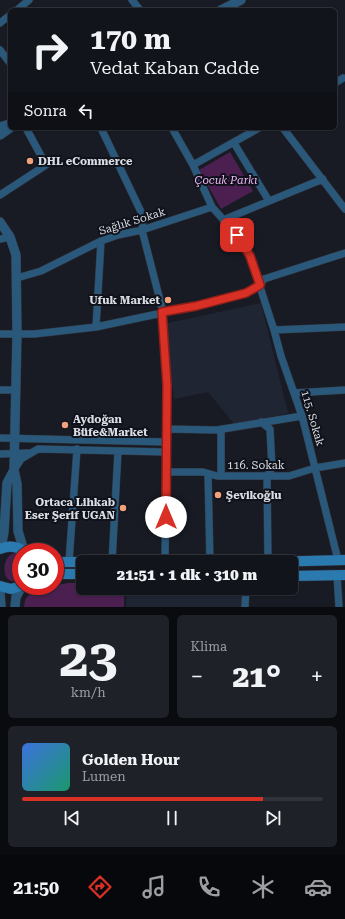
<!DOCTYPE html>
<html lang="tr">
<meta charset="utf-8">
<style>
:root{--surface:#12141b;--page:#1f2128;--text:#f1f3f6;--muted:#9c9ea3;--line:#31333a;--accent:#d93025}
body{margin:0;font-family:"Roboto Serif",serif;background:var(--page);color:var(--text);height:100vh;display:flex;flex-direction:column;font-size:15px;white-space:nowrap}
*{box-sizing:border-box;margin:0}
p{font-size:13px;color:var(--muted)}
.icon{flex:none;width:22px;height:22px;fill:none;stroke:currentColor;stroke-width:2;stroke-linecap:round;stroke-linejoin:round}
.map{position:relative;height:607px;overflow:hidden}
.side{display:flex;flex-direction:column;gap:8px;padding:8px;background:#0a0b0f;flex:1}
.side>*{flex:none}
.guide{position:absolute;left:8px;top:8px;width:329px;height:122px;border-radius:6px;box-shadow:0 1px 3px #0004,0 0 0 1px var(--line);background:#12141b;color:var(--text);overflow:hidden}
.speed{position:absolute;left:12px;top:543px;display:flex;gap:8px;font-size:20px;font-weight:700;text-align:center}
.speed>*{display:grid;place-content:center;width:52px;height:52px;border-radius:50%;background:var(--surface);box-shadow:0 1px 3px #0004,0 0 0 1px var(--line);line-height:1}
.speed .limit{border:6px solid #d22;background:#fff;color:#111}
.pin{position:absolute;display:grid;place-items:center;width:34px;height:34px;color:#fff;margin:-17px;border-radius:8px;box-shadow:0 2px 6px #0006}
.me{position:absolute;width:44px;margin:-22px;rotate:0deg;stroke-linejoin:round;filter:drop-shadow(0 0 3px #0008)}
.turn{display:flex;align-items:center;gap:14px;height:84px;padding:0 16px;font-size:18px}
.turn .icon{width:52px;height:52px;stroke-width:2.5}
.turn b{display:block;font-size:28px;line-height:34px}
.then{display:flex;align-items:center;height:38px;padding:0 16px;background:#0003;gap:8px;font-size:15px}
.big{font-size:30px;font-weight:800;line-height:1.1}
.side .tile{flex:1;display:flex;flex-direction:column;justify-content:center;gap:6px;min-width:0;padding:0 14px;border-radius:6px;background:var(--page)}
.side .dial{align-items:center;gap:0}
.dial b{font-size:52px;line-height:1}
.song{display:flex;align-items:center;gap:12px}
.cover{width:48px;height:48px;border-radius:6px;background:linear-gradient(135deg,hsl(220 70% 55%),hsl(160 70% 35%))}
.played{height:4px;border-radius:2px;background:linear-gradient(90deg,var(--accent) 80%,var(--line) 80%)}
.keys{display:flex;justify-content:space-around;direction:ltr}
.heat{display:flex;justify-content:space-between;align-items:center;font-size:22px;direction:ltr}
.side .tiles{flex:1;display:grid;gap:8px;grid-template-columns:1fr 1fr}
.tile:last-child{grid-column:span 2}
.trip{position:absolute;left:76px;top:555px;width:222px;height:40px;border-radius:6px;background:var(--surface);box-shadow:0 1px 3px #0004,0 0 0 1px var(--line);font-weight:800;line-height:40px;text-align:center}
.tab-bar{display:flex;height:64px;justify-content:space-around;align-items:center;background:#07080b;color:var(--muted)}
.tab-bar .icon{width:28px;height:28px}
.tab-bar .active{color:var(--accent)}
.tab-bar b{font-size:18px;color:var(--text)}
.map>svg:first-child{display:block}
</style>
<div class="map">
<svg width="345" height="607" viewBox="0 0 345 607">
<rect width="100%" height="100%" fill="#181b24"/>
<path fill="#202533" d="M261 303 288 413 235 425 208 392 174 399 164 324Z
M127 588 243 589 242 607H126Z"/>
<path fill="#4b1f4f" d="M230 152 253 191 221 209 199 170Z
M15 553 21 556V579C0 590 0 555 15 553Z
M68 583H83V588H124V607H24L25 600 33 589Z"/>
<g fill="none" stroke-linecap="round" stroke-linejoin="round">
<g stroke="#33363f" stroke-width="8">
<path id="minor" d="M132 0 140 10
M17 10 29 0
M0 23 10 15
M0 50 10 63
M335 83 343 78
M101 128 143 216 142 230 163 312 167 385 165 562
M172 128 193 165 212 207 237 235 250 256 274 330 281 356 302 416 338 560
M283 128 345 209
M234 143 269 201
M193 165 259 128
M0 195 46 165 26 128
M223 220 323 179
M0 239 10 237
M17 278 41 271 101 241 118 235 142 230 212 207
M96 327 101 241
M274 330 345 327
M0 334H34L96 327 195 306 246 293 260 285 264 279 345 253
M0 390H15
M294 393 345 390
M261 422 270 429 272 468 267 476 268 562
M166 429 217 430 302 416
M221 430V476
M0 438 166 442
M0 454 29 453
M14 470 21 459 38 449 166 452
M166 472H203L217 476H289L315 468 345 463
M208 474 210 562
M69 562 77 449
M112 562 118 451
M337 575 339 607
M245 607 246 588"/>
</g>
<g stroke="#33363f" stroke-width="10">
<path id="tertiary" d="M221 10 241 0
M0 127 10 124
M0 135 10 128
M0 222 10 237 16 255 17 334 14 470 17 484 18 531 24 551
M1 548 4 532 7 483 14 470
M0 592 1 607
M15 607 16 597 22 586"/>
</g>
<g stroke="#33363f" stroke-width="11">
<path id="secondary" d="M0 549C9 545 17 546 25 552
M55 562H83
M266 562 345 560
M55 574H83
M291 576 345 575
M0 586 11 589 21 586"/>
</g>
<use href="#minor" stroke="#2a587a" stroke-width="7"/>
<use href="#tertiary" stroke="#2a587a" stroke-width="9"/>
<use href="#secondary" stroke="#2a7ab0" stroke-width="10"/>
</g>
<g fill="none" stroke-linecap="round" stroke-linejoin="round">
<g stroke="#8d1f18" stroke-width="10">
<path id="route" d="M166 517 167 385 162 312 196 306 246 293 260 285 250 256 237 235"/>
</g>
<use href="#route" stroke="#d93025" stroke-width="7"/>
</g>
<g fill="#f1a17b" stroke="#0f121a" stroke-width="1.5">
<circle cx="30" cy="161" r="4"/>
<circle cx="168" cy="300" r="4"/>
<circle cx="65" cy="425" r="4"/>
<circle cx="218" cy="495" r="4"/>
<circle cx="123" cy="508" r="4"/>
</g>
<g text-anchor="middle" stroke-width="4" stroke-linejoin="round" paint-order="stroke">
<g font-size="11" font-weight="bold" fill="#dadde3" stroke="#0f121a" text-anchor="start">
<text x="38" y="165">DHL eCommerce</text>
<text x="160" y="304" text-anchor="end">Ufuk Market</text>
<text x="73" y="423">Aydoğan<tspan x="73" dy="13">Büfe&amp;Market</tspan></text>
<text x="226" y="499">Şevikoğlu</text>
<text x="115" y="506" text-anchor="end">Ortaca Lihkab<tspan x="115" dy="13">Eser Şerif UGAN</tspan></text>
</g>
<g font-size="11" font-style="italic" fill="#f3b6f7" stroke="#0f121a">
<text x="226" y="184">Çocuk Parkı</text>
</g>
<g font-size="11" fill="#dadde3" stroke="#0f121a">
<text transform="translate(132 221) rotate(-17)" y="4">Sağlık Sokak</text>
<text transform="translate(313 418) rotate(74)" y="4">115. Sokak</text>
<text x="256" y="469">116. Sokak</text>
</g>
</g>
</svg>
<div class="speed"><div class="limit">30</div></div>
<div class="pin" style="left:237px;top:235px;background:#d93025"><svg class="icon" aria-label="arrive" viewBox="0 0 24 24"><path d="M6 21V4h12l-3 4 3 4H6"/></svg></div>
<svg class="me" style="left:166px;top:517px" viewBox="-20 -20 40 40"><circle r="19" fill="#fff"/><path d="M0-13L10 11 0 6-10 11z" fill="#d93025"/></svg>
<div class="trip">21:51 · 1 dk · 310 m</div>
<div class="guide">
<div class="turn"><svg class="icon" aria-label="right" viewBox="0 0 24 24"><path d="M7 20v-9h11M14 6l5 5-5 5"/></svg><div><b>170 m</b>Vedat Kaban Cadde</div></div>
<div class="then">Sonra<svg class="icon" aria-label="left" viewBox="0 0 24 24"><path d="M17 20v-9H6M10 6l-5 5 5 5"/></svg></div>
</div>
</div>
<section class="side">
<div class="tiles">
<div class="tile dial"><b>23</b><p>km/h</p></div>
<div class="tile"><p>Klima</p>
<div class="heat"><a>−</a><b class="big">21°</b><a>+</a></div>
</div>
<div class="tile">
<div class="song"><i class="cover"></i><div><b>Golden Hour</b><p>Lumen</p></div></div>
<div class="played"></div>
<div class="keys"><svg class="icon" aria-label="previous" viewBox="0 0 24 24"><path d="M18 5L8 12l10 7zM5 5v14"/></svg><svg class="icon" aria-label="pause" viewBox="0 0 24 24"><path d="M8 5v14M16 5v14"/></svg><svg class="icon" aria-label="next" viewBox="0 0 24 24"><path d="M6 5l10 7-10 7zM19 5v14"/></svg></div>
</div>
</div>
</section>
<nav class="tab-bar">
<b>21:50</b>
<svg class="icon active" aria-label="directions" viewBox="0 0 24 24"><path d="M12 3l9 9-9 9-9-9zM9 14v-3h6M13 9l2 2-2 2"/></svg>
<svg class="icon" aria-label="music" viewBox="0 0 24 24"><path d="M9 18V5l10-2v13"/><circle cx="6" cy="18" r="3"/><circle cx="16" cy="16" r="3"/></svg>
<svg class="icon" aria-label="phone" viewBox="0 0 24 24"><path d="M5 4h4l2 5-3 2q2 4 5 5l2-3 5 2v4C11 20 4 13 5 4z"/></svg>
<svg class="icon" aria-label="climate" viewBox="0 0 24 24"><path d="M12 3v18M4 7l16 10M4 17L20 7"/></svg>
<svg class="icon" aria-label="car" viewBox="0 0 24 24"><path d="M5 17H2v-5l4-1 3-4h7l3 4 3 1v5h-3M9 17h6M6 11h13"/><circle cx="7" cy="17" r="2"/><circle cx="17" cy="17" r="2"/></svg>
</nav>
